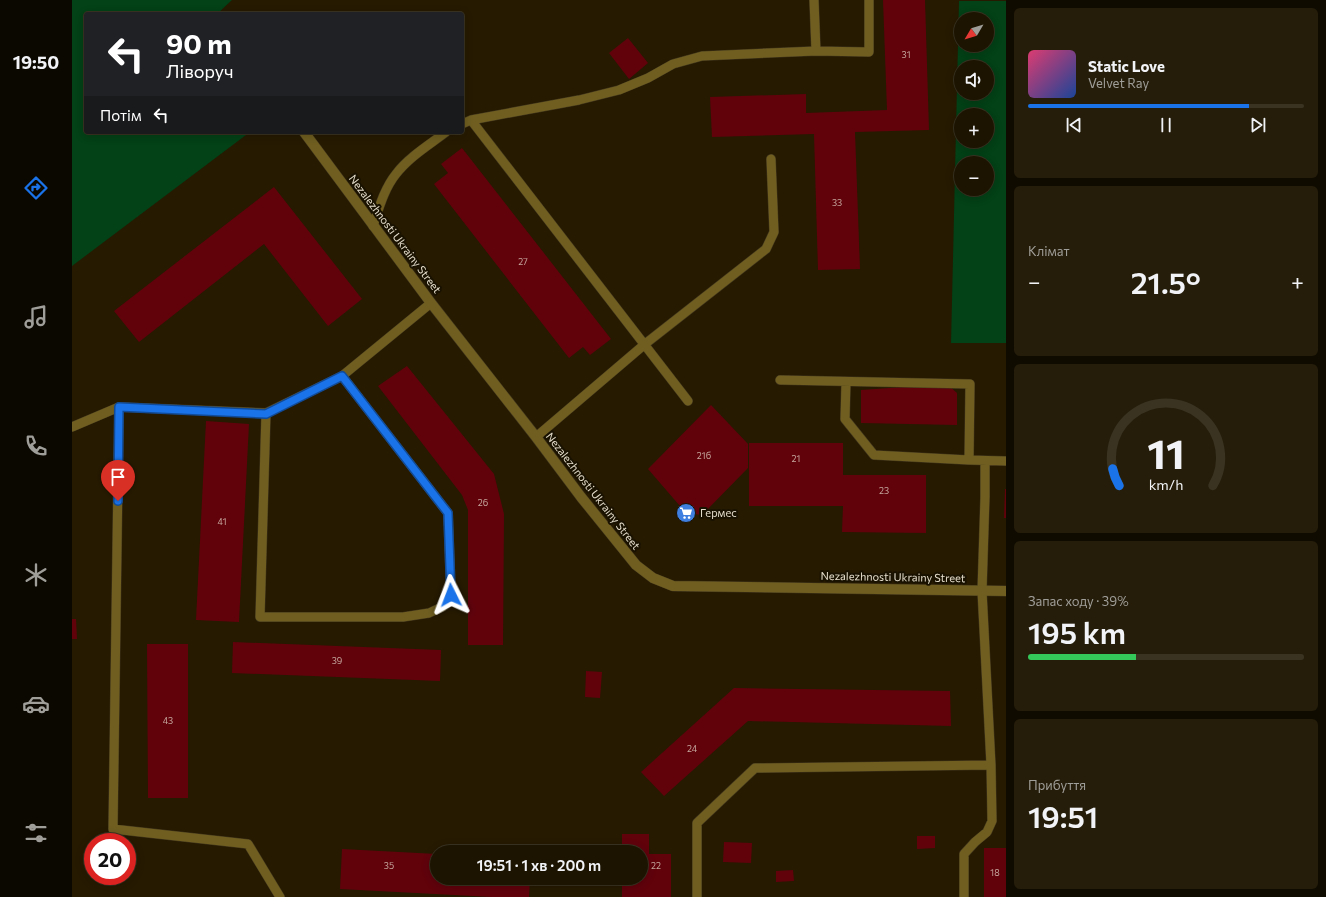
<!DOCTYPE html>
<html lang="uk">
<meta charset="utf-8">
<style>
:root{--surface:#1c1400;--page:#251d0a;--text:#f1f3f6;--muted:#a09e99;--line:#3a3322;--accent:#1a73e8}
body{margin:0;font-family:Commissioner,sans-serif;background:var(--page);color:var(--text);height:100vh;display:flex;flex-direction:column;font-size:15px;white-space:nowrap}
*{box-sizing:border-box;margin:0}
p{font-size:13px;color:var(--muted)}
.icon{flex:none;width:22px;height:22px;fill:none;stroke:currentColor;stroke-width:2;stroke-linecap:round;stroke-linejoin:round}
.map{position:relative;flex:1;overflow:hidden}
.panel{display:flex;flex-direction:column;gap:8px;padding:8px;background:#0f0b00;width:320px}
.panel>*{flex:none}
.guide{position:absolute;left:12px;top:12px;width:380px;height:122px;border-radius:4px;box-shadow:0 2px 10px #0003,0 0 0 1px var(--line);background:#202124;color:#fff;overflow:hidden}
.needle{width:26px;rotate:232deg}
.buttons{position:absolute;left:882px;top:12px;display:grid;gap:8px}
.buttons a{display:grid;place-items:center;width:40px;height:40px;border-radius:50%;background:var(--surface);box-shadow:0 2px 10px #0003,0 0 0 1px var(--line);font-size:20px}
.speed{position:absolute;left:12px;top:833px;display:flex;gap:8px;font-size:20px;font-weight:700;text-align:center}
.speed>*{display:grid;place-content:center;width:52px;height:52px;border-radius:50%;background:var(--surface);box-shadow:0 2px 10px #0003,0 0 0 1px var(--line);line-height:1}
.speed .limit{border:6px solid #d22;background:#fff;color:#111}
.pin{position:absolute;display:grid;place-items:center;width:34px;height:34px;color:#fff;margin:-41px -17px;border-radius:50% 50% 50% 0;rotate:-45deg;box-shadow:0 0 4px #0007}
.pin .icon{rotate:45deg}
.me{position:absolute;width:44px;margin:-22px;rotate:357deg;stroke-linejoin:round;filter:drop-shadow(0 0 3px #0008)}
.turn{display:flex;align-items:center;gap:14px;height:84px;padding:0 16px;font-size:18px}
.turn .icon{width:52px;height:52px;stroke-width:2.5}
.turn b{display:block;font-size:28px;line-height:34px}
.then{display:flex;align-items:center;height:38px;padding:0 16px;background:#0003;gap:8px;font-size:15px}
.big{font-size:30px;font-weight:600;line-height:1.1}
.panel .tile{flex:1;display:flex;flex-direction:column;justify-content:center;gap:6px;min-width:0;padding:0 14px;border-radius:6px;background:var(--page)}
.panel .dial{align-items:center;gap:0}
.dial svg{height:104px;overflow:visible;fill:none;stroke:var(--line);stroke-width:7;stroke-linecap:round;text-anchor:middle}
.dial text{fill:var(--text);stroke:none}
.song{display:flex;align-items:center;gap:12px}
.cover{width:48px;height:48px;border-radius:6px;background:linear-gradient(135deg,hsl(340 70% 55%),hsl(220 70% 35%))}
.played{height:4px;border-radius:2px;background:linear-gradient(90deg,var(--accent) 80%,var(--line) 80%)}
.keys{display:flex;justify-content:space-around;direction:ltr}
.heat{display:flex;justify-content:space-between;align-items:center;font-size:22px;direction:ltr}
.charge{height:6px;border-radius:3px;background:linear-gradient(90deg,#34c759 39%,var(--line) 0)}
.trip{position:absolute;left:358px;top:845px;width:218px;height:40px;border-radius:20px;background:var(--surface);box-shadow:0 2px 10px #0003,0 0 0 1px var(--line);font-weight:600;line-height:40px;text-align:center}
main{display:flex;flex:1;min-height:0}
.dock{display:flex;flex-direction:column;width:72px;justify-content:space-around;align-items:center;background:#0b0800;color:var(--muted)}
.dock .icon{width:28px;height:28px}
.dock .active{color:var(--accent)}
.dock b{font-size:18px;color:var(--text)}
.map>svg:first-child{display:block}
</style>
<main>
<nav class="dock">
<b>19:50</b>
<svg class="icon active" aria-label="directions" viewBox="0 0 24 24"><path d="M12 3l9 9-9 9-9-9zM9 14v-3h6M13 9l2 2-2 2"/></svg>
<svg class="icon" aria-label="music" viewBox="0 0 24 24"><path d="M9 18V5l10-2v13"/><circle cx="6" cy="18" r="3"/><circle cx="16" cy="16" r="3"/></svg>
<svg class="icon" aria-label="phone" viewBox="0 0 24 24"><path d="M5 4h4l2 5-3 2q2 4 5 5l2-3 5 2v4C11 20 4 13 5 4z"/></svg>
<svg class="icon" aria-label="climate" viewBox="0 0 24 24"><path d="M12 3v18M4 7l16 10M4 17L20 7"/></svg>
<svg class="icon" aria-label="car" viewBox="0 0 24 24"><path d="M5 17H2v-5l4-1 3-4h7l3 4 3 1v5h-3M9 17h6M6 11h13"/><circle cx="7" cy="17" r="2"/><circle cx="17" cy="17" r="2"/></svg>
<svg class="icon" aria-label="filters" viewBox="0 0 24 24"><path d="M4 7h16M4 17h16"/><circle cx="9" cy="7" r="2"/><circle cx="15" cy="17" r="2"/></svg>
</nav>
<div class="map">
<svg width="934" height="897" viewBox="0 0 934 897">
<rect width="100%" height="100%" fill="#261a00"/>
<path fill="#034116" fill-rule="evenodd" d="M0 0H160L145 14H14V132H178L0 266Z
M887 1H934V343H879ZM889 19H915V45H889ZM889 67H915V93H889ZM889 115H915V141H889ZM889 163H915V189H889Z"/>
<path fill="#61020b" d="M811 0H853L857 130 783 132 788 269 746 270 742 134 640 137 638 97 734 94V113L815 110Z
M556 38 576 63 557 79 537 53Z
M390 148 539 339 518 355 511 347 497 358 362 184 376 173 369 164Z
M202 187 290 299 256 326 192 244 67 342 42 311Z
M335 366 422 474 432 514 431 645H396V510L390 495 306 386Z
M875 384 885 393V425L789 423V390Z
M639 405 676 444V468L630 515 614 513 576 469Z
M134 421 177 424 167 622 124 620Z
M677 443H771V475H854V533L770 532 771 506H677Z
M933 489H934V518H932Z
M0 619H4L5 639H0Z
M161 642 369 650 368 681 160 673Z
M75 644H116V798H76Z
M514 671 530 672 528 698 513 697Z
M662 688 878 691 879 726 676 721 592 796 569 772Z
M550 834H577V854H599V897H550V878H569V852H550Z
M845 836H863V848L845 849Z
M652 842 680 843 679 863 651 862Z
M912 848H934V897H912Z
M270 849 365 854V878H458L457 897H420L268 889Z
M721 870 722 881 704 882V871Z"/>
<g fill="none" stroke-linecap="round" stroke-linejoin="round">
<g stroke="#41361d" stroke-width="10">
<path id="lane" d="M744 51 797 52V0
M399 120 616 401
M390 124 399 120 507 100 547 90 576 78 601 64 630 56 744 51 742 0
M301 226C307 208 312 189 324 174 337 157 357 145 374 132
M708 380 898 384 897 460 934 461
M774 382 773 419 802 455 897 460
M194 413 270 376
M0 427 47 407
M464 437 573 344 694 249 702 232 699 159
M208 897 176 844 41 829 47 407 194 413 188 617H331L357 613 370 607 379 595 376 513 270 376 359 303
M625 897V823L683 768 919 765
M892 897V854L903 842 915 832 920 821 919 765 910 591 913 497V461"/>
</g>
<g stroke="#41361d" stroke-width="11">
<path id="street" d="M232 132 359 303 464 437 509 497 564 565 581 578 601 586 934 591"/>
</g>
<use href="#lane" stroke="#6f5e20" stroke-width="9"/>
<use href="#street" stroke="#6f5e20" stroke-width="10"/>
</g>
<g fill="none" stroke-linecap="round" stroke-linejoin="round">
<g stroke="#114b97" stroke-width="10">
<path id="route" d="M46 501 47 407 194 414 270 376 376 513 379 595"/>
</g>
<use href="#route" stroke="#1a73e8" stroke-width="7"/>
</g>
<defs>
<g id="supermarket-disc" transform="scale(1)"><circle r="9.5" fill="#3f7fe0" stroke="#1a1200"/><path d="M-6-5.5h2.5l.6 2H6L4.5 2H-2.5L-4.4-4H-6ZM-1.5 3.2a1.3 1.3 0 1 0 .1 0ZM3 3.2a1.3 1.3 0 1 0 .1 0Z" fill="#fff"/></g>
</defs>
<g fill-rule="evenodd">
<use href="#supermarket-disc" x="614" y="513"/>
</g>
<g text-anchor="middle" stroke-width="4" stroke-linejoin="round" paint-order="stroke">
<g font-size="9" fill="#c6a89d">
<text x="834" y="58">31</text>
<text x="765" y="206">33</text>
<text x="451" y="265">27</text>
<text x="632" y="459">21б</text>
<text x="724" y="462">21</text>
<text x="812" y="494">23</text>
<text x="411" y="506">26</text>
<text x="150" y="525">41</text>
<text x="265" y="664">39</text>
<text x="96" y="724">43</text>
<text x="620" y="752">24</text>
<text x="317" y="869">35</text>
<text x="584" y="869">22</text>
<text x="923" y="876">18</text>
</g>
<g font-size="11" fill="#e7dfce" stroke="#1a1200">
<text transform="translate(323 234) rotate(53)" y="4">Nezalezhnosti Ukrainy Street</text>
<text transform="translate(521 491) rotate(52)" y="4">Nezalezhnosti Ukrainy Street</text>
<text transform="translate(821 577) rotate(1)" y="4">Nezalezhnosti Ukrainy Street</text>
</g>
<g font-size="11" fill="#e7dfce" stroke="#1a1200" text-anchor="start">
<text x="628" y="517">Гермес</text>
</g>
</g>
</svg>
<div class="buttons">
<a><svg class="needle" viewBox="-14 -14 28 28"><path d="M0-13l5 13h-10z" fill="#e53935"/><path d="M0 13l5-13h-10z" fill="#a09e99"/></svg></a>
<a><svg class="icon" aria-label="sound" viewBox="0 0 24 24"><path d="M4 9h4l5-4v14l-5-4H4zM17 9q2 3 0 6"/></svg></a>
<a>+</a>
<a>−</a>
</div>
<div class="speed"><div class="limit">20</div></div>
<div class="pin" style="left:46px;top:501px;background:#d93025"><svg class="icon" aria-label="arrive" viewBox="0 0 24 24"><path d="M6 21V4h12l-3 4 3 4H6"/></svg></div>
<svg class="me" style="left:379px;top:595px" viewBox="-20 -20 40 40"><path d="M0-17L14 15 0 8-14 15z" fill="#1a73e8" stroke="#fff" stroke-width="4"/></svg>
<div class="trip">19:51 · 1 хв · 200 m</div>
<div class="guide">
<div class="turn"><svg class="icon" aria-label="left" viewBox="0 0 24 24"><path d="M17 20v-9H6M10 6l-5 5 5 5"/></svg><div><b>90 m</b>Ліворуч</div></div>
<div class="then">Потім<svg class="icon" aria-label="left" viewBox="0 0 24 24"><path d="M17 20v-9H6M10 6l-5 5 5 5"/></svg></div>
</div>
</div>
<section class="panel">
<div class="tile">
<div class="song"><i class="cover"></i><div><b>Static Love</b><p>Velvet Ray</p></div></div>
<div class="played"></div>
<div class="keys"><svg class="icon" aria-label="previous" viewBox="0 0 24 24"><path d="M18 5L8 12l10 7zM5 5v14"/></svg><svg class="icon" aria-label="pause" viewBox="0 0 24 24"><path d="M8 5v14M16 5v14"/></svg><svg class="icon" aria-label="next" viewBox="0 0 24 24"><path d="M6 5l10 7-10 7zM19 5v14"/></svg></div>
</div>
<div class="tile"><p>Клімат</p>
<div class="heat"><a>−</a><b class="big">21.5°</b><a>+</a></div>
</div>
<div class="tile dial"><svg viewBox="0 0 100 80">
<path d="M14 69A42 42 0 1 1 86 69"/>
<path d="M14 69A42 42 0 0 1 9 56" stroke="#1a73e8"/>
<text x="50" y="56" font-size="32" font-weight="700">11</text>
<text x="50" y="72" font-size="11">km/h</text>
</svg></div>
<div class="tile"><p>Запас ходу · 39%</p><b class="big">195 km</b><div class="charge"></div></div>
<div class="tile"><p>Прибуття</p><b class="big">19:51</b></div>
</section>
</main>
